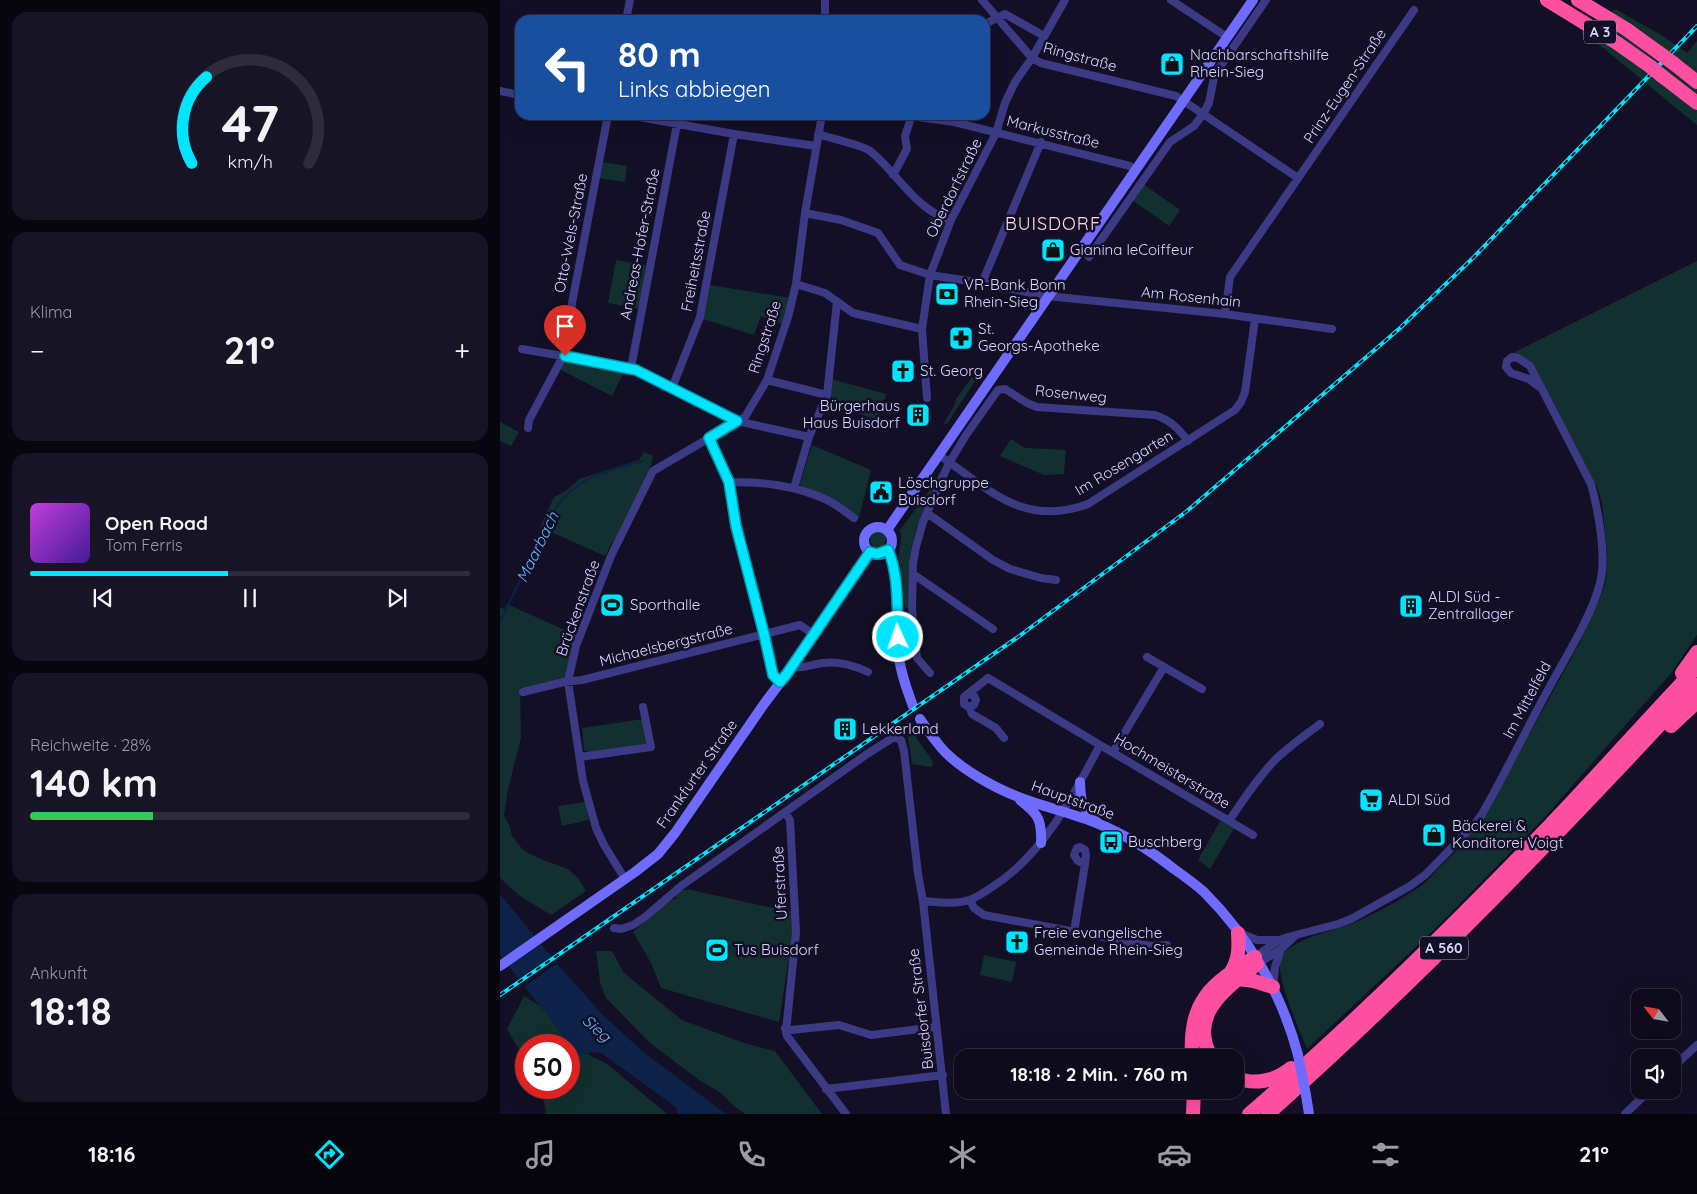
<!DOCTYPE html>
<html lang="de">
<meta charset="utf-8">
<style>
:root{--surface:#0e0b1c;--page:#171425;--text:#f1f3f6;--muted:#9b9ba3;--line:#2e2b3b;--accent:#00e5ff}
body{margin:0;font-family:Quicksand,sans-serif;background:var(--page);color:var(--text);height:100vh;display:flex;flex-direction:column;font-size:19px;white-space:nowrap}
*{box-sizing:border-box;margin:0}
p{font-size:16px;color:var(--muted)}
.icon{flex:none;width:28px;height:28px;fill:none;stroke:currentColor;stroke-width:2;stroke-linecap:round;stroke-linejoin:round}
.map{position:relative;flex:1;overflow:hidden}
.sheet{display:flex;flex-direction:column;gap:12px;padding:12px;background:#08060f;width:500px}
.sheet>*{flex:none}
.banner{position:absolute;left:15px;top:15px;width:475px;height:105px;border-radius:15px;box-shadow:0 5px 20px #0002,0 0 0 1px var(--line);background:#1a4fa0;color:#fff;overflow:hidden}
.needle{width:32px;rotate:301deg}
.fabs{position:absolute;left:1131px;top:989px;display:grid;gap:10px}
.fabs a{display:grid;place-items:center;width:50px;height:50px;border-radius:10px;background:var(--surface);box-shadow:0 5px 20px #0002,0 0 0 1px var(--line);font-size:25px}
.speed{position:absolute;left:15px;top:1034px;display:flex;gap:10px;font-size:25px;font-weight:700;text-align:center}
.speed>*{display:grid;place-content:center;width:65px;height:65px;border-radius:50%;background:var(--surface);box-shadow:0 5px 20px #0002,0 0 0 1px var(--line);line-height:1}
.speed .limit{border:8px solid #d22;background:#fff;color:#111}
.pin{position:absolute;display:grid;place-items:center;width:42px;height:42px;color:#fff;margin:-51px -21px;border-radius:50% 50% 50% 0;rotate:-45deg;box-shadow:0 0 5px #0007}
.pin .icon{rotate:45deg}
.me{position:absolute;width:55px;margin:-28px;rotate:357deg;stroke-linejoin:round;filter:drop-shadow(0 0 4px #0008)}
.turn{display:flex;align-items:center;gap:18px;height:105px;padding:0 20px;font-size:22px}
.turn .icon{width:65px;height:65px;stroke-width:2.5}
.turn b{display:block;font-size:35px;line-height:42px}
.big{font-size:38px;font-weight:700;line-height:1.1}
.sheet .tile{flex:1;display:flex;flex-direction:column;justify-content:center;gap:8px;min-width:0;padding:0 18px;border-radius:15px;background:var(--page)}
.sheet .dial{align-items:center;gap:0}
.dial svg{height:130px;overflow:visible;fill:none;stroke:var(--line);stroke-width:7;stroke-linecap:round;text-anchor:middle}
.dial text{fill:var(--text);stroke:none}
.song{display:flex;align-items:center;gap:15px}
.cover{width:60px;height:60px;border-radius:8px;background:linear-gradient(135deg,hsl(290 70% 55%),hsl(260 70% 35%))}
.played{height:5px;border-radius:2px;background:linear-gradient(90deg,var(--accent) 45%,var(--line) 45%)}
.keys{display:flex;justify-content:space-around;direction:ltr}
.heat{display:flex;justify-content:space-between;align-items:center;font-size:28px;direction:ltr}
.charge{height:8px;border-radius:4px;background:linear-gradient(90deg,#34c759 28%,var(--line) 0)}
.trip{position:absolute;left:454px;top:1049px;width:290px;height:50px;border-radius:15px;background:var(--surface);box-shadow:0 5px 20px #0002,0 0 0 1px var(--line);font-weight:700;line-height:50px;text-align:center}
.tab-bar{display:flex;height:80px;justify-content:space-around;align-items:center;background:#06040b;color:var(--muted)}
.tab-bar .icon{width:35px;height:35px}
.tab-bar .on{color:var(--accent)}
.tab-bar b{font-size:22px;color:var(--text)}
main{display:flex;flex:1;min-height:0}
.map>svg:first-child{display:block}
</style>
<main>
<section class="sheet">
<div class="tile dial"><svg viewBox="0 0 100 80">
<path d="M14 69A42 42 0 1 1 86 69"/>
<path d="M14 69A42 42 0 0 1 23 16" stroke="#00e5ff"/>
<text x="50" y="56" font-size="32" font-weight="700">47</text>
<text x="50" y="72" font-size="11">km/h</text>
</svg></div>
<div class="tile"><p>Klima</p>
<div class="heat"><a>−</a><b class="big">21°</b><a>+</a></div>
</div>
<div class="tile">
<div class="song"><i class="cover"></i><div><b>Open Road</b><p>Tom Ferris</p></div></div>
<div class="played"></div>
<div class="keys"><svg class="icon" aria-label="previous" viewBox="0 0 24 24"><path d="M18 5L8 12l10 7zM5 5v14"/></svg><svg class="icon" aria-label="pause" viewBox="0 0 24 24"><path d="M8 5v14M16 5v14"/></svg><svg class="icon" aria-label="next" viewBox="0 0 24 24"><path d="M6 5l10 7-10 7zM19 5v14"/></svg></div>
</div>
<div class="tile"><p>Reichweite · 28%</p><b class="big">140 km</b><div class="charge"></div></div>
<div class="tile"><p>Ankunft</p><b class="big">18:18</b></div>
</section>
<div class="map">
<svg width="1197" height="1114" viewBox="0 0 1197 1114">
<rect width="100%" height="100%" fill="#130f26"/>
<path fill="#12302f" d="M1115 9 1163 36 1187 53 1197 41V125L1102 47 1081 33Z
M101 162 127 166 125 182 99 178Z
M643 184 680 210 669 226 632 200Z
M116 260 146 265 139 309 108 303Z
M1197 261V635L1172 672 1044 818 938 926 807 1049C800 1031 774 974 781 958 791 937 838 931 858 921 880 911 902 899 921 886 928 881 934 873 940 867 959 849 975 831 989 808L1079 644 1099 600 1106 581 1107 552 1102 502 1097 487 1035 368 1030 361 1013 353Z
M210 285 291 298 284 325 261 316 254 335 203 319Z
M66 361 122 371 123 374 112 396 59 369 61 363Z
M481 365 484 367 447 424 444 423 454 406 456 399Z
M331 379 386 394 379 420 344 409 330 396Z
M0 422 19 432 11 446 0 441Z
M511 439 525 448 566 450 564 474 544 475 500 456Z
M312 445 371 470 359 518 347 510 301 488 300 484Z
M144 452 153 456 149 472 114 542H112L105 556 40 527 54 497 67 490 79 479 139 460Z
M443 471C429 498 414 527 410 557 408 574 409 591 408 608H405L399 558 401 535 400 530 427 494 440 472Z
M370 540a8 8 0 1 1 16 0a8 8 0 1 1-16 0Z
M7 604 78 636 66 679 24 690 20 687 21 738 8 789 4 816 10 827 12 836 24 851 43 860 68 869 78 878 86 891 51 915 20 896 0 878V607L4 609Z
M143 719 147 744 89 752 84 750 82 728Z
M412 724 417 739 432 760 433 764 431 767 412 764 407 730Z
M85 802 89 820 62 826 58 806Z
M720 821 734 828 710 869 698 860Z
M177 890H191L292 912V937L279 1022 161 988 151 963 133 932 170 900 176 899Z
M96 951H112L124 973 182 1020 244 1043 275 1051 322 1114H246L236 1108 220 1092 199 1080 150 1043 106 998 100 982Z
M484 955 516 962 512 982 480 975Z
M24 996 42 1007 78 1055 87 1054 107 1064 167 1114H45L46 1110 40 1088H69V1045H26V1062L7 1029Z"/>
<path fill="#0c2248" d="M0 894 60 967 103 1015 142 1051 226 1114H178L176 1107 101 1053 91 1052 87 1054 78 1055 0 955Z"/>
<path fill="#130f26" d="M54 955 59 962 22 988 16 981Z"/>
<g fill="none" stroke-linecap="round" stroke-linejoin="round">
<path stroke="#0c2248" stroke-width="2" d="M0 622 53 512C77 475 104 473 143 461"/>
<path stroke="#3d3a85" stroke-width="8" d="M482 0 532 58 541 63 676 96 703 114 694 126 670 142 589 257
M671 0 727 37
M766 0 717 71 714 77 709 103 703 114 798 178
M126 20 130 0
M325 20V0
M485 24 505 14 544 36
M0 91 20 95
M128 115 234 134 316 146
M411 116 454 122 630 166
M318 134C329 138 363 145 370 151 395 170 417 212 451 220
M393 175 407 149 405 136 412 115
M305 213 341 220 378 233 400 265 430 275 482 283 547 296 725 314 832 329
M482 283 541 142
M296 284 325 293 353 313 422 329
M725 314 730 277 914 10
M22 349 131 368 237 421 309 437
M131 368 177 124
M267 380 327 395
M172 388 200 317 234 134
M427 398 422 329 430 275 451 220 496 133 505 103 515 82 532 58 565 0
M28 428 29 420 60 362C70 349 72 319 72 303L108 115
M209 438 229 482 236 526 264 634 273 675 280 682
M439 455C489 489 523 528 588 504L735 410 741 402 745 392 755 319
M229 482C263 482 293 485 325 499 335 503 345 512 354 518
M294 488 309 437 327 395 337 302
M427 513 493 560 510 569 541 578 556 580
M413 574 493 629
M647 657 664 667
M292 667C302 669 313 664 323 663 339 661 353 665 368 672
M430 673 417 658 412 609 413 563 416 547 423 522 448 465 466 435 498 390 505 389 527 403 537 407 655 415C670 420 678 428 688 441
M23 692 64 682 82 680 300 625 313 634
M469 694 474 696 476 700 474 705 469 707 464 704V697L488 678
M469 707 472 714 496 728 504 738
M600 745 753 835
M613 752 664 667 702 689
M80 757 151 747 143 707
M285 812 290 820 296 932 286 1032 287 1036 346 1114
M729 821C743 800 757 779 774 761 788 747 804 736 820 724
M125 879 104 845 96 828 83 781 68 681 76 646 111 556 153 471 245 417 267 380 288 317 296 284 305 213 322 115
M470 900 474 908 484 915 651 946 667 945
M423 901C438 902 454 905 469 900 476 898 483 893 489 889 542 857 572 798 600 745L488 678
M114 928 121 929 133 925 145 917 181 886 367 754 394 737 401 740 404 751 418 874 423 901 446 1114
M574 932 585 864 586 855 585 850 580 847 577 848 574 855 578 861 585 864
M740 933 757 940H779
M755 957 779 940 788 937 838 924 851 919 910 886 925 875 974 825 982 814C1006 772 1027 728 1050 686 1067 655 1092 615 1100 583 1107 556 1098 510 1091 484L1030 366 1018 358 1012 357 1007 361 1006 367 1011 373 1029 379 1039 387
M759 963 781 949 796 935
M773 987 775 967 781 949
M285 1028 291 1030 339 1025 371 1035 436 1027
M1172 1068 1197 1045
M326 1089 443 1075
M1125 1114 1150 1090"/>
<path stroke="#6f6bff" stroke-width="10" d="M364 541a14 14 0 1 1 28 0a14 14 0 1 1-28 0Z
M387 530 753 0
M388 550C402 579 395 625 399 657 401 674 407 690 413 706
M420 719C428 731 436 742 445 752 463 770 493 787 516 796 543 807 572 813 599 824 626 835 651 851 674 869 684 876 695 884 704 892 749 937 782 994 798 1055
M580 782C581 805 581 806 597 822
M520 800C538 814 542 819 541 843
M0 966 135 872 158 854 175 833 264 704 292 667 370 552
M806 1095 809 1114"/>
<path stroke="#ff4fa3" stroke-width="14" d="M1047 0 1117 43 1151 67
M1078 0 1126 29 1162 55
M1173 63 1197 82
M1162 76 1197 103
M1182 673 1197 652
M1171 726 1197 702
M731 972C739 959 739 948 738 933
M739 979 754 981 773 987
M692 1058C689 1000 710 985 755 957
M712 1058C686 1015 728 987 757 964
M735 1077C754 1086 775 1081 791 1068
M693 1114 694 1090
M749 1114C854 1024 954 925 1050 825 1100 773 1147 719 1197 667
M768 1114C919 979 1059 834 1197 685"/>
<g stroke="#00e5ff" stroke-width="4">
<path id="rail" d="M0 995 518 637 687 511 899 329 975 256 1197 26"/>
</g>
<use href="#rail" stroke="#130f26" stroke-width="2" stroke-dasharray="5.5" stroke-linecap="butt"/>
<path stroke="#6f6bff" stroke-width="10" d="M798 1055 806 1095"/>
<path stroke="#ff4fa3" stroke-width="14" d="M1162 55 1173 63
M1151 67 1162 76"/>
</g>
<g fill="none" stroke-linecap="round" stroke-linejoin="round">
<g stroke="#0095a6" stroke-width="12">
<path id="route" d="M65 356 136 370 237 421 209 438 229 482 236 526 264 634 273 675 280 682 286 675 370 552 377 554 388 550C399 574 397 610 398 637"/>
</g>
<use href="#route" stroke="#00e5ff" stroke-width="9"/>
</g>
<defs>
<g id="shop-square" transform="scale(1.25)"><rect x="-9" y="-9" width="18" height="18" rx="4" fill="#00e5ff" stroke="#130f26"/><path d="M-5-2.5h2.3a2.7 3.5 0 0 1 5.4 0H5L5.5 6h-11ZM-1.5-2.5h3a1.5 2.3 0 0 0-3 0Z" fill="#111"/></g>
<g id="bank-square" transform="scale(1.25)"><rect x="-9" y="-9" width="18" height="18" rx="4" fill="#00e5ff" stroke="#130f26"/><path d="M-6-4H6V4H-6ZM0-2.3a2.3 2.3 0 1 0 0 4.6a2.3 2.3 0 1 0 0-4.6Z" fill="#111"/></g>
<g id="pharmacy-square" transform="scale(1.25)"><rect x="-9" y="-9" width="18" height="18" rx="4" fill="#00e5ff" stroke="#130f26"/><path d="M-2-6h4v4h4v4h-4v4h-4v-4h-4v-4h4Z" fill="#111"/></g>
<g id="church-square" transform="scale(1.25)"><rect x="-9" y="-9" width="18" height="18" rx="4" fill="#00e5ff" stroke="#130f26"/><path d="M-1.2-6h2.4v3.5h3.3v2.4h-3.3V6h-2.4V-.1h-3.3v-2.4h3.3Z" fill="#111"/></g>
<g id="building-square" transform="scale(1.25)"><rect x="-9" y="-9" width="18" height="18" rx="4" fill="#00e5ff" stroke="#130f26"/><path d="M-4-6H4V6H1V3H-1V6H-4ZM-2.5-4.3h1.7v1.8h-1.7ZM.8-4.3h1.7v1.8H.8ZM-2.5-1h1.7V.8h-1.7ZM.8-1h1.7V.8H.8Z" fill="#111"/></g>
<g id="civic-square" transform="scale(1.25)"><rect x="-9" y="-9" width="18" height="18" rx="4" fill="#00e5ff" stroke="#130f26"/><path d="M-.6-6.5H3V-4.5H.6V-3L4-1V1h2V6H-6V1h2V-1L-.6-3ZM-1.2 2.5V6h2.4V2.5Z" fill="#111"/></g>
<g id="stadium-square" transform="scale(1.25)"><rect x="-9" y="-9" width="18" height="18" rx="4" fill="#00e5ff" stroke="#130f26"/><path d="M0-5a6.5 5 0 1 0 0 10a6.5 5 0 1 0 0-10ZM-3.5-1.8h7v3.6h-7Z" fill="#111"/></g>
<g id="supermarket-square" transform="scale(1.25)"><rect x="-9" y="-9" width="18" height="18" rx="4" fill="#00e5ff" stroke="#130f26"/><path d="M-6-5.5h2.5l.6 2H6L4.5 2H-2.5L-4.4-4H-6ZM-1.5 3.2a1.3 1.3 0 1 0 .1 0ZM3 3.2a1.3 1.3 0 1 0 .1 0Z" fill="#111"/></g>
<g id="bus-square" transform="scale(1.25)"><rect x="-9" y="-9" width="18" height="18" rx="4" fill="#00e5ff" stroke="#130f26"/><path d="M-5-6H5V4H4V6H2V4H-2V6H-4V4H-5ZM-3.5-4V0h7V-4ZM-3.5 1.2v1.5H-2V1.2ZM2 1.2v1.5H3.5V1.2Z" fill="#111"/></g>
</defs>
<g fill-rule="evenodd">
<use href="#shop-square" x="672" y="64"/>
<use href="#shop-square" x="553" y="250"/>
<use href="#bank-square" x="447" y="294"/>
<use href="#pharmacy-square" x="461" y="338"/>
<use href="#church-square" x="403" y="371"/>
<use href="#building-square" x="418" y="415"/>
<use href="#civic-square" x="381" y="492"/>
<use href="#stadium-square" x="112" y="605"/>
<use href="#building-square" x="911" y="606"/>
<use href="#building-square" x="345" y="729"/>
<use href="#supermarket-square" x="871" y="800"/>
<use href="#shop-square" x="934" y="835"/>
<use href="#bus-square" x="611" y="842"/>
<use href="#church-square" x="517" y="942"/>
<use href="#stadium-square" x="217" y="950"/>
</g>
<g text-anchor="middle" stroke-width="5" stroke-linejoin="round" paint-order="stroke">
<g fill="#130f26" stroke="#9e99be" stroke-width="1">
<rect x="1084" y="20.5" width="32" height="23" rx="4"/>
<rect x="920" y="936.5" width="48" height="23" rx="4"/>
</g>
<g font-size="14" font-weight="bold" fill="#d9d4ff">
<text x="1100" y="37">A 3</text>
<text x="944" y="953">A 560</text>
</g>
<g font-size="15" fill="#d9d4ff" stroke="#130f26" text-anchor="start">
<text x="690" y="60">Nachbarschaftshilfe<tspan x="690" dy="17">Rhein-Sieg</tspan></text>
<text x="570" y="255">Gianina leCoiffeur</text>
<text x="464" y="290">VR-Bank Bonn<tspan x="464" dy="17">Rhein-Sieg</tspan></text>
<text x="478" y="334">St.<tspan x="478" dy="17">Georgs-Apotheke</tspan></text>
<text x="420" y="376">St. Georg</text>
<text x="400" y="411" text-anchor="end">Bürgerhaus<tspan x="400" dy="17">Haus Buisdorf</tspan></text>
<text x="398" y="488">Löschgruppe<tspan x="398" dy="17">Buisdorf</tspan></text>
<text x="928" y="602">ALDI Süd -<tspan x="928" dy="17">Zentrallager</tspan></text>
<text x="130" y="610">Sporthalle</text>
<text x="362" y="734">Lekkerland</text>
<text x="888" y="805">ALDI Süd</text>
<text x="952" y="831">Bäckerei &amp;<tspan x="952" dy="17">Konditorei Voigt</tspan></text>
<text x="628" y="847">Buschberg</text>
<text x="534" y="938">Freie evangelische<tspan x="534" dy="17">Gemeinde Rhein-Sieg</tspan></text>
<text x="234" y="955">Tus Buisdorf</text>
</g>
<g font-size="15" fill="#d9d4ff" stroke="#130f26">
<text transform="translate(580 57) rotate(15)" y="5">Ringstraße</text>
<text transform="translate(845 86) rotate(-56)" y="5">Prinz-Eugen-Straße</text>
<text transform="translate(553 132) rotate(14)" y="5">Markusstraße</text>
<text transform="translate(454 188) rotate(-64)" y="5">Oberdorfstraße</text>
<text transform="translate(71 233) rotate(-79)" y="5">Otto-Wels-Straße</text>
<text transform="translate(140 244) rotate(-79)" y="5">Andreas-Hofer-Straße</text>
<text transform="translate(196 261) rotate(-79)" y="5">Freiheitsstraße</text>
<text transform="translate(691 297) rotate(6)" y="5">Am Rosenhain</text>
<text transform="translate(265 337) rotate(-72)" y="5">Ringstraße</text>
<text transform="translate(571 394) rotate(6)" y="5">Rosenweg</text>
<text transform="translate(624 463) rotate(-31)" y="5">Im Rosengarten</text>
<text transform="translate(78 608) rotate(-70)" y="5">Brückenstraße</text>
<text transform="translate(166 645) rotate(-14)" y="5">Michaelsbergstraße</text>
<text transform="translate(1027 700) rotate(-62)" y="5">Im Mittelfeld</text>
<text transform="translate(672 771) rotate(31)" y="5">Hochmeisterstraße</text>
<text transform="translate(197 774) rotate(-55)" y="5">Frankfurter Straße</text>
<text transform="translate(573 800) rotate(20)" y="5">Hauptstraße</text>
<text transform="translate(280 883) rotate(-93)" y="5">Uferstraße</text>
<text transform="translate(421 1009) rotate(-97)" y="5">Buisdorfer Straße</text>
</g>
<g font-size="16" font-style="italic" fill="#62b6ff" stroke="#130f26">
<text transform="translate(37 547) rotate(-64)" y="6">Maarbach</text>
<text transform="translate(97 1028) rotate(42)" y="6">Sieg</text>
</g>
<g font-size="18" letter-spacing="1" fill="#ffd6f0" stroke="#130f26">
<text x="553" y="230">BUISDORF</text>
</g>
</g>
</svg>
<div class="fabs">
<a><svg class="needle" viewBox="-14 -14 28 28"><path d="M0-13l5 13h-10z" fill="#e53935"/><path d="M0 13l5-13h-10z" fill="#9b9ba3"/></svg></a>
<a><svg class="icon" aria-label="sound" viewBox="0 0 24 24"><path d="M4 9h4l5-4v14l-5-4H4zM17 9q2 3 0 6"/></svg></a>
</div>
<div class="speed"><div class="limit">50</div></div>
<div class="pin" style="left:65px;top:356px;background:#d93025"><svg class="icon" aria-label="arrive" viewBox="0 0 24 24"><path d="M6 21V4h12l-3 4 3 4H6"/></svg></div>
<svg class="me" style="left:398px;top:637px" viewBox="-20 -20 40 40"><circle r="17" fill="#00e5ff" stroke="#fff" stroke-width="3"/><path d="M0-11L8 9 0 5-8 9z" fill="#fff"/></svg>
<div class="trip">18:18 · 2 Min. · 760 m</div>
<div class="banner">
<div class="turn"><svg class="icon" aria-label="left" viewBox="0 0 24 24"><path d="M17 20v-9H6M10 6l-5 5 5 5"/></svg><div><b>80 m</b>Links abbiegen</div></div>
</div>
</div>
</main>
<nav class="tab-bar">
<b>18:16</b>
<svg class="icon on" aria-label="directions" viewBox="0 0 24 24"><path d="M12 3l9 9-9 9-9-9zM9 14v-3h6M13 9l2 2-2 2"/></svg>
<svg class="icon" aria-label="music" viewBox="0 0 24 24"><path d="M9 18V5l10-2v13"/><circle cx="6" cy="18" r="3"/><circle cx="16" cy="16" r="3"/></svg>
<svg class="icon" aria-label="phone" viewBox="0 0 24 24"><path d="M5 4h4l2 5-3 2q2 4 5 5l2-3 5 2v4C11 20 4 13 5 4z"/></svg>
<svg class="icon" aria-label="climate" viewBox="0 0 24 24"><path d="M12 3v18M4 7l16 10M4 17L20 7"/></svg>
<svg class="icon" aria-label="car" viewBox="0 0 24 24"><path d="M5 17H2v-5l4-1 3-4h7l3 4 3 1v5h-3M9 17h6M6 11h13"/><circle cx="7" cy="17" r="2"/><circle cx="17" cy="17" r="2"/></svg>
<svg class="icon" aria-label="filters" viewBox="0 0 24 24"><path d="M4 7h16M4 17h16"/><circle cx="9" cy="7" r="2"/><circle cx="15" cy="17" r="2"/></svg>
<b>21°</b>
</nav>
